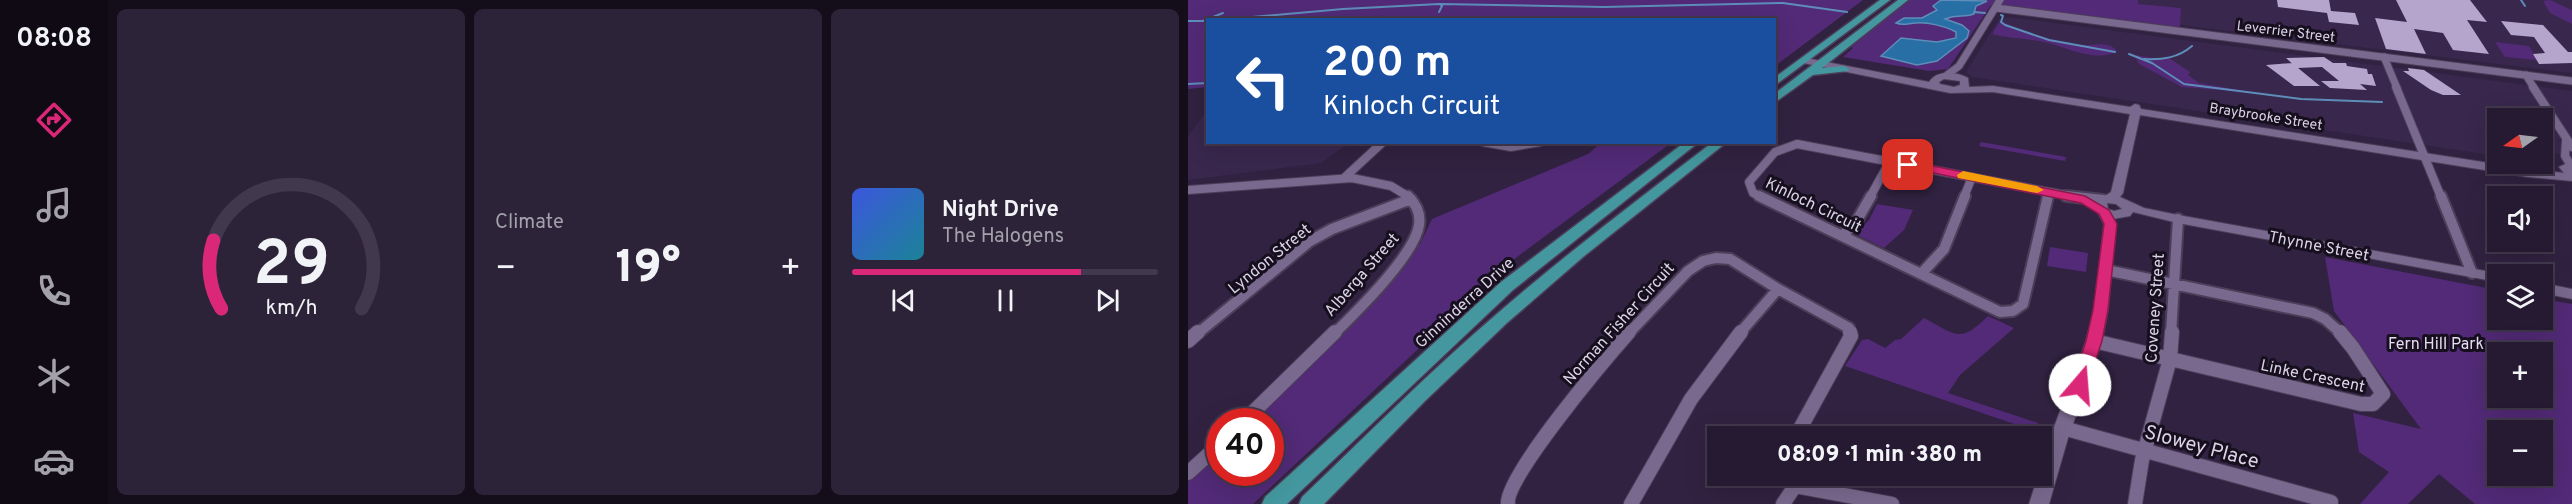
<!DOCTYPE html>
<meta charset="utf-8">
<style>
:root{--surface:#251a31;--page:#2d2339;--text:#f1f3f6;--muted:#a3a1ab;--line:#42384d;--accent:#db2777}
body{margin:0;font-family:Overpass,sans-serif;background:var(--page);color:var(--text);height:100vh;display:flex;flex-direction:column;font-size:22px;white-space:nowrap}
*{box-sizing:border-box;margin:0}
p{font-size:20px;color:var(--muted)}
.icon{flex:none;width:33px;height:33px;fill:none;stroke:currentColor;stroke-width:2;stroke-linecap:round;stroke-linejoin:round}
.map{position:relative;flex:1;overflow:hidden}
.panel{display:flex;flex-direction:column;gap:9px;padding:9px;background:#140e1b;width:1080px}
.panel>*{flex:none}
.banner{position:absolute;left:18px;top:18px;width:570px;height:126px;border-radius:0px;box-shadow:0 6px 24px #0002,0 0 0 2px var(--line);background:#1a4fa0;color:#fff;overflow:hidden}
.needle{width:39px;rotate:256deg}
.buttons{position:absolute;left:1299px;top:108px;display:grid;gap:12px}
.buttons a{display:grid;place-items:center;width:66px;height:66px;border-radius:0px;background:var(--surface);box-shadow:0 6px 24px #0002,0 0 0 2px var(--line);font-size:30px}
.speed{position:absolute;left:18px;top:408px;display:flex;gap:12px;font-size:30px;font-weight:700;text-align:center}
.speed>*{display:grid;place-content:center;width:78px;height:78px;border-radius:50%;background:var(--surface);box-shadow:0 6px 24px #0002,0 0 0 2px var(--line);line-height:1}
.speed .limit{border:9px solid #d22;background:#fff;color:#111}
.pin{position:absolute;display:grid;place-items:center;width:51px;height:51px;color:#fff;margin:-26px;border-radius:12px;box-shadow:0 3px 9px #0006}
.me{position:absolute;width:66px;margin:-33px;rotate:18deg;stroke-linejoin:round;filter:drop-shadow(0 0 4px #0008)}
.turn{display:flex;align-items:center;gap:21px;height:126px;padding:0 18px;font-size:27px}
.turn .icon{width:78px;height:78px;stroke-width:2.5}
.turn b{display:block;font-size:42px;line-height:51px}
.big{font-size:45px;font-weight:800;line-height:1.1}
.panel .widget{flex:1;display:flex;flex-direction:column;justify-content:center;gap:9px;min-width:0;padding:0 21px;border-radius:9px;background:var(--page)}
.panel .dial{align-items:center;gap:0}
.dial svg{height:156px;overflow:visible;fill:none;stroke:var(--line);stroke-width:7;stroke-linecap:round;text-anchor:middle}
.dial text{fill:var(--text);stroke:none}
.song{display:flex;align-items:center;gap:18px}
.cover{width:72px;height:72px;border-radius:9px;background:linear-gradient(135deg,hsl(230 70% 55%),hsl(190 70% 35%))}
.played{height:6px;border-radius:3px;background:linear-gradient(90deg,var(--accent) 75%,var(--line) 75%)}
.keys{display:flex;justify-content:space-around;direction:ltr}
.heat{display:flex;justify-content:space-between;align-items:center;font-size:33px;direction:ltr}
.panel .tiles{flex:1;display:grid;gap:9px;grid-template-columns:repeat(3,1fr)}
.trip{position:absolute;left:519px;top:426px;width:345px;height:60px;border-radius:0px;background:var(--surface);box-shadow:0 6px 24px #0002,0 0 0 2px var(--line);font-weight:800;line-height:60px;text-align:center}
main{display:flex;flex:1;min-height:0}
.tabs{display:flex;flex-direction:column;width:108px;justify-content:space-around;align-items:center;background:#0f0a14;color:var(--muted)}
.tabs .icon{width:42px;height:42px}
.tabs .active{color:var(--accent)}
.tabs b{font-size:27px;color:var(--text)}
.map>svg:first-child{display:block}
</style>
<main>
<nav class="tabs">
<b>08:08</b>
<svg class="icon active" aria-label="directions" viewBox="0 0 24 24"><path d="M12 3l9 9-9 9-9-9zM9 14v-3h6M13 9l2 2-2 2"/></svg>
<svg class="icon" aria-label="music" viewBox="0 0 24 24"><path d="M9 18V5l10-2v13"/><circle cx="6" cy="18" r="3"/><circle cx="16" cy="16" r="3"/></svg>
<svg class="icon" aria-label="phone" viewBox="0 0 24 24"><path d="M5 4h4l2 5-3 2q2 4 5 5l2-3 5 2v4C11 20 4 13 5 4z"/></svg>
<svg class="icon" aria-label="climate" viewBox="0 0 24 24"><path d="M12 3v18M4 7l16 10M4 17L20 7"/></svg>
<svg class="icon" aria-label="car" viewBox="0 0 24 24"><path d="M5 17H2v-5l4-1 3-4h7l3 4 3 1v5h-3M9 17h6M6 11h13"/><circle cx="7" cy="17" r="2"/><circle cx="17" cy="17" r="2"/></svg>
</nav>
<section class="panel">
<div class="tiles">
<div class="widget dial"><svg viewBox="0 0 100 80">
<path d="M14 69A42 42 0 1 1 86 69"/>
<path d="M14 69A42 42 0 0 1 10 34" stroke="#db2777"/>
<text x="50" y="56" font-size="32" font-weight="700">29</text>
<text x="50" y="72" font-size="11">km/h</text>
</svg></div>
<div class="widget"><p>Climate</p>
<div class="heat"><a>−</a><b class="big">19°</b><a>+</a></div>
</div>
<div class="widget">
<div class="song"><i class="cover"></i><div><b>Night Drive</b><p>The Halogens</p></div></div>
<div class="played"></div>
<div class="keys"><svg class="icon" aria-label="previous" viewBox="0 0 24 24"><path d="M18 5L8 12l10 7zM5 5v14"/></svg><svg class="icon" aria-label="pause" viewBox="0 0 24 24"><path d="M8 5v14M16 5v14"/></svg><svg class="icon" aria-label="next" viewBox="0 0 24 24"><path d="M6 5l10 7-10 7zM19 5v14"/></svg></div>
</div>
</div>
</section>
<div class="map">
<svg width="1384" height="504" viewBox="0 0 1384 504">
<rect width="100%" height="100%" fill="#312241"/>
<path fill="#39274d" d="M823 0H1384V73L829 5Z
M821 17 1384 91V156L1363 153 1355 159 1354 118H1310L1309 156 785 77 778 72 811 19Z
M19 111 20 142 161 143 133 163 0 180V136Z"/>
<path fill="#522a77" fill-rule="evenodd" d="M0 0H675L587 66 586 20H20L19 87 0 89Z
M720 0H950V4L993 8 992 28 803 5 760 69 741 71 655 57 665 48 663 47Z
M1362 0 1384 10V24L1362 13 1355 1Z
M812 21C836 31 866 43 893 45 906 46 920 40 929 51 910 63 879 48 860 43 842 38 822 39 804 34Z
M1307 42 1341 46 1349 60 1317 57Z
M941 54 965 58H981L1002 72 1000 75 1011 83 1069 93 994 87 951 64 948 58Z
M793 142 878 157 877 161 791 146Z
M413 143H483L325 260 65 504H0V471L31 441 32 472H82V422L51 421 220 257 232 244 244 219 400 154Z
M689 204 725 210 716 230 696 248 671 236 670 231 681 220Z
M862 247 900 253 898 272 859 266Z
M1137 257 1309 290 1310 320H1354L1355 299 1384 304V504H1287L1251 474 1220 504H1172L1201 472 1171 452 1165 413 1233 429 1146 311ZM1310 352H1354V398H1310ZM1310 430H1354V476H1310Z
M800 316 826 328 772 375 760 393 850 423 847 431 657 366 674 340 680 339 697 348 707 340 713 339 736 318C768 335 772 344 800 316Z"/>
<path fill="#286fa5" stroke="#5e8db9" stroke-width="1.5" d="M753 0 799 1 788 6 786 14C775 18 770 14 757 19L774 25 781 31 779 38 749 61 729 65 693 56 713 38 749 42 768 38V32C757 26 740 22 728 23 721 23 715 26 708 23L716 18H734L749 10 745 6Z"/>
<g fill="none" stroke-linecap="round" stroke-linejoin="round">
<path stroke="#5e8db9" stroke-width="2" d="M1333 0 1337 6
M251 12 254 6 252 4
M786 12 797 13
M813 15 815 16 813 22 817 25 861 40 927 52
M30 20 155 9 251 4 416 7 595 3 659 12
M0 21H15
M15 21 35 13
M941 54 964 63 996 84 1113 99 1194 102
M956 59C974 60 990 58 1004 46
M0 84 20 83"/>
</g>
<path fill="#b5a4cb" d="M1089 0H1141L1143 11 1167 13 1171 25 1141 22 1139 13 1090 7Z
M1208 0H1282L1299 22 1279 20 1301 54 1265 50 1255 33 1226 29 1238 54 1198 49 1187 18 1219 22Z
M1313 21 1355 25 1380 52H1384V63L1351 64 1345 54 1357 53 1346 37 1323 35Z
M1136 57 1145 63H1158L1159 66 1179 69 1180 74H1184L1188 86 1172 84 1179 90 1142 88 1133 81H1151L1134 67 1109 68 1098 58Z
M1104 63 1132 86H1106L1078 65Z
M1220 68 1236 70 1273 95H1255L1243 90 1215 71H1221Z"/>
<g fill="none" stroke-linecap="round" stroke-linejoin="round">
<g stroke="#4c3e59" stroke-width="9">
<path id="street-far3" d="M808 8 1384 81
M1196 57 1209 88
M759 75 771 66 812 0
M1338 75 1346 88"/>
</g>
<g stroke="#4c3e59" stroke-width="10">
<path id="street-far2" d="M1208 87 1253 197
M1345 87 1384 147
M1378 141 1377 156 1382 164
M295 142 323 147 352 142
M156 178 195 142
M0 190 164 178 203 186 221 197
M861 192 888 197
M574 197 565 193 561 182 587 152 609 144 861 192
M682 197 702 161
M776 197 784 177
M860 197 861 192"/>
</g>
<g stroke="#4c3e59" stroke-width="14">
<path id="street-far1" d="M571 196 812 312 825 311 835 304 860 196
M878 196 915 200
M1253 196 1284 273
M654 236 668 222 683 196
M918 270 1125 313 1137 319 1154 334
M733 274 756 249 777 196
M9 334 122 241 144 229 223 199
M146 334C168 312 227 255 231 225 233 213 228 204 220 196
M440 334 500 271 515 261 528 258 542 259 590 289 661 328 662 334
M551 334 590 289
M983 334 990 219"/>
</g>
<g stroke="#4c3e59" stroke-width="16">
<path id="street" d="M0 341 10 332
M906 341 1173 404H1185L1195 394 1165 348 1152 332
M55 422 147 332
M875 428 1143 502
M608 436 663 336 662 332
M0 473 32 444
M607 486 704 504
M320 504C316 478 419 357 441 332
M443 504 503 399 553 332
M595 504 607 486 605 476
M947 504 954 460 982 359 984 332"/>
</g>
<g stroke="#4c3e59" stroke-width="2">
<path id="secondary" d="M618 58 741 82C750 69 768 72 780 78L781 87 805 86 942 107 947 104 951 105 953 109 1340 169 1376 173 1371 167 1384 161V181L1340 177 952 115 935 193 932 197 956 208 990 215 1314 274H1310V282L990 223 945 212 942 216 925 219 928 224 920 310 914 341 880 438 861 504H841L850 476H854V466L862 438 898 341 906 310 916 224 905 204C910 197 917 197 923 192L942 114 805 92 762 93 615 63V59ZM756 79 772 81V85L766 87 752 84 751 82ZM919 203 928 204 934 209 926 211 920 209Z
M1354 283 1384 289V299L1354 293Z"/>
</g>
<g stroke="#4c3e59" stroke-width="3">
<path id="primary" d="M692 0H702L586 86V78Z
M710 0H720L634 68 656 66 661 69 660 71 625 75 586 103V94Z
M497 142H511L325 290 99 504H74L77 497 313 282Z
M525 142H539L395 257 320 322 237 401 136 504H111L114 497C179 435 242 371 310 313 379 253 452 198 525 142Z"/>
</g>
<use href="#street-far3" stroke="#7a698e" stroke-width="7"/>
<use href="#street-far2" stroke="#7a698e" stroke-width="8"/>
<use href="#street-far1" stroke="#7a698e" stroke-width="10"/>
<use href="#street" stroke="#7a698e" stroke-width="14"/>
<use href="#secondary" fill="#7a698e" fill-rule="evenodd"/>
<use href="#primary" fill="#44979e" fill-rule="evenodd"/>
</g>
<path fill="#db2777" stroke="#8e194d" stroke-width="1.5" d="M720 161 897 196 921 210 929 224 920 310 914 341 898 389 892 391 886 389 884 385 898 341 905 310 916 224 911 214 893 203 716 167 714 165Z"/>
<path fill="#f59e0b" d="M775 171 849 186 856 190 849 193 770 178 769 175Z"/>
<g text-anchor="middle" stroke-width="6" stroke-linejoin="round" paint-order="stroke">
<g font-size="14" fill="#dcd3e8" stroke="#160f1d">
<text transform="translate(1098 31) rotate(7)" y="5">Leverrier Street</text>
<text transform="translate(1078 116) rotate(9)" y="5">Braybrooke Street</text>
</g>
<g font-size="16" fill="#dcd3e8" stroke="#160f1d">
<text transform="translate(626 204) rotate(26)" y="6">Kinloch Circuit</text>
<text transform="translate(1131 245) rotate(11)" y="6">Thynne Street</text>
<text transform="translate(81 258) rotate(-39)" y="6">Lyndon Street</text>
<text transform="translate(173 274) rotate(-49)" y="6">Alberga Street</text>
<text transform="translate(276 302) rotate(-42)" y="6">Ginninderra Drive</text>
<text transform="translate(966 308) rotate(-86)" y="6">Coveney Street</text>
<text transform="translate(430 323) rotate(-48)" y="6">Norman Fisher Circuit</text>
<text transform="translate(1125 375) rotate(12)" y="6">Linke Crescent</text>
</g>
<g font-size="16" fill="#e6dcf3" stroke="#160f1d">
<text x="1248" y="349">Fern Hill Park</text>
</g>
<g font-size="20" fill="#dcd3e8" stroke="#160f1d">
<text transform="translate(1014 446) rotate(15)" y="7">Slowey Place</text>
</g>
</g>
</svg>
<div class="buttons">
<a><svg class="needle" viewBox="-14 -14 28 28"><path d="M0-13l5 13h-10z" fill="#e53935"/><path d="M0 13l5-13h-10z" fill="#a3a1ab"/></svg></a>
<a><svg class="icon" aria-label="sound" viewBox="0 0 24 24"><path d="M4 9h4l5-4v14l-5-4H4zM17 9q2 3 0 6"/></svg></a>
<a><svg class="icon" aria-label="layers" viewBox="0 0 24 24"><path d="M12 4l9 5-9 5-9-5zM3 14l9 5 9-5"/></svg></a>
<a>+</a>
<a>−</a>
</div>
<div class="speed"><div class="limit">40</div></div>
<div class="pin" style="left:720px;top:165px;background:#d93025"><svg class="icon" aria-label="arrive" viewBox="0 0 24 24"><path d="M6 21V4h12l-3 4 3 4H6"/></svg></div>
<svg class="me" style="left:892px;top:385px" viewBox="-20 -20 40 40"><circle r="19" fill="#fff"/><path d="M0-13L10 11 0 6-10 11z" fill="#db2777"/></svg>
<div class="trip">08:09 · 1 min · 380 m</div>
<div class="banner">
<div class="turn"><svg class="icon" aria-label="left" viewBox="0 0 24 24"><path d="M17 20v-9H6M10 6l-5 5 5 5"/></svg><div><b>200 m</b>Kinloch Circuit</div></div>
</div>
</div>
</main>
